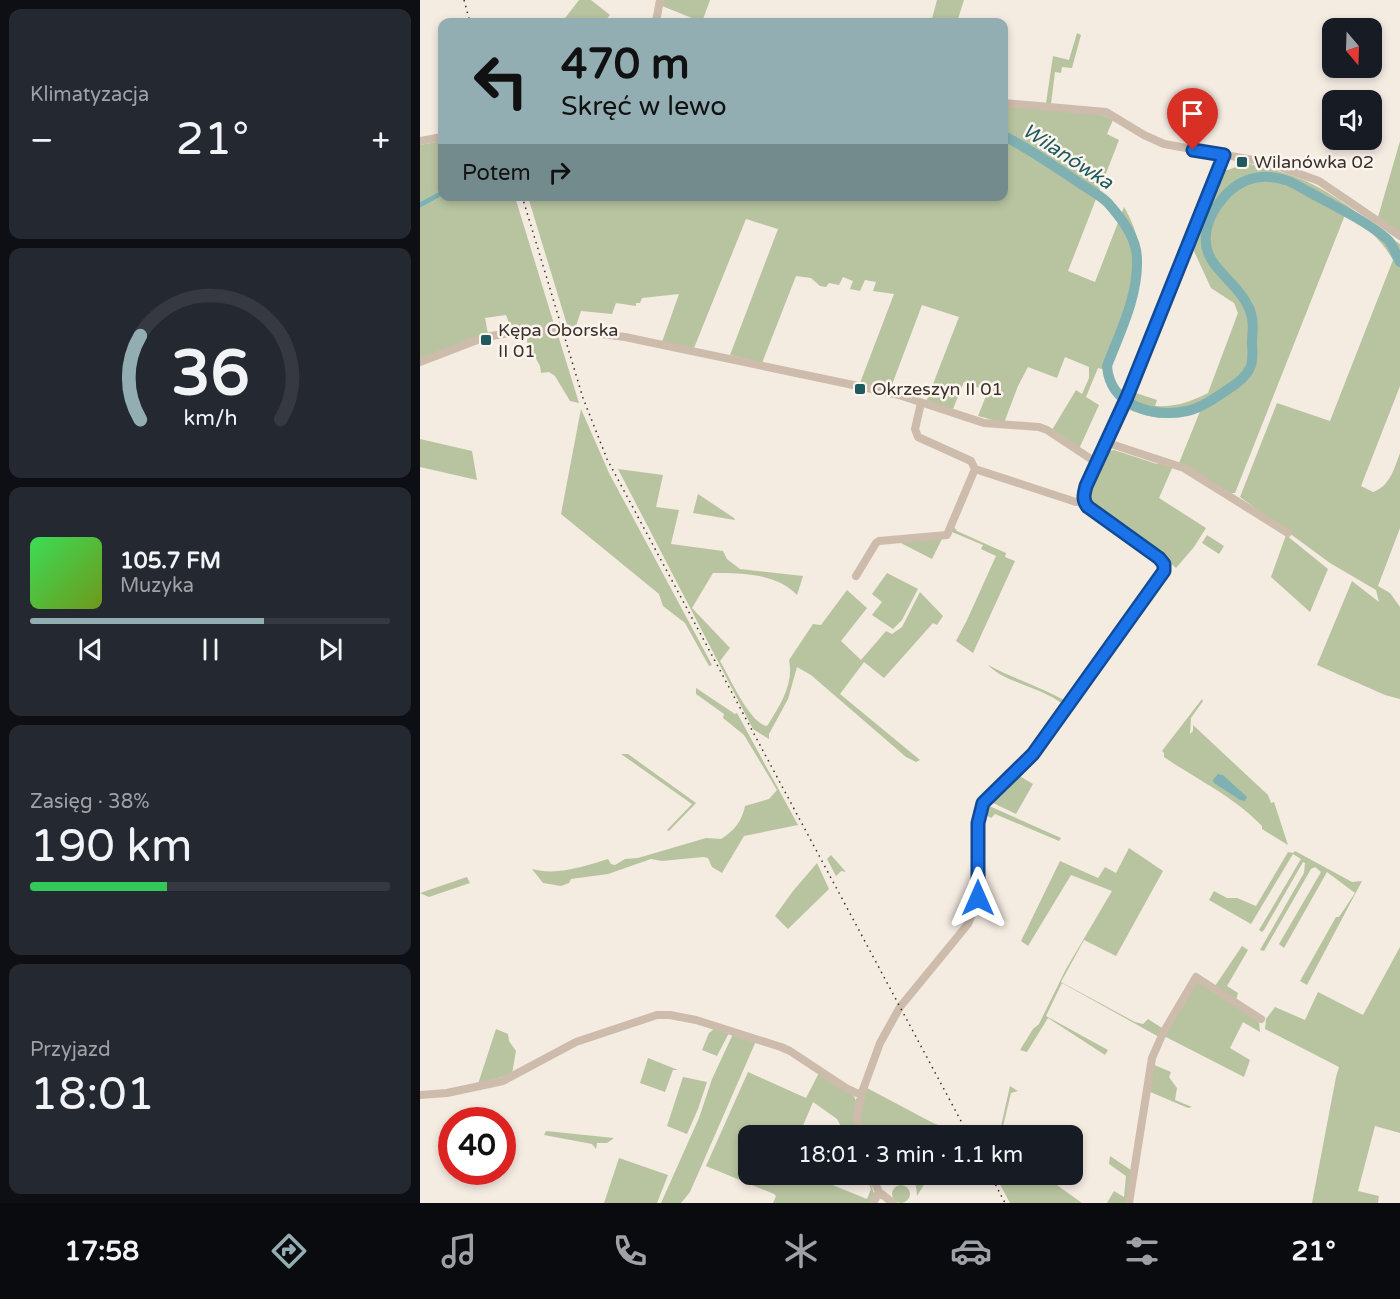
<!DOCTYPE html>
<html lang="pl">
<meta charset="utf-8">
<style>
:root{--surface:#171b24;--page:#242831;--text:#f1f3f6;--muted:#9ea1a6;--line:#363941;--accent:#92aeb2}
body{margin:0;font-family:"Varela Round",sans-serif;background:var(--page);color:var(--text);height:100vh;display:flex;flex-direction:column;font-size:22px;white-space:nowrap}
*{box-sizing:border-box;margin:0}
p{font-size:20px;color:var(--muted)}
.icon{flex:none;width:33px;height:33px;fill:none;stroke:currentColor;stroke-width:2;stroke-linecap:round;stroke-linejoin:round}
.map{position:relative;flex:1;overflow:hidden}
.details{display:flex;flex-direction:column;gap:9px;padding:9px;background:#0d0f14;width:420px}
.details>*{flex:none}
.top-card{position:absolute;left:18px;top:18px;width:570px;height:183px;border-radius:12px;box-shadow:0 3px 9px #0003;background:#92aeb2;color:#111;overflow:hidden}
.needle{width:39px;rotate:161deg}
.tools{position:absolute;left:902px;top:18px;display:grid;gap:12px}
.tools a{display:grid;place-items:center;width:60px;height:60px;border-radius:12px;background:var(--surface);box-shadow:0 3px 9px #0003;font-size:30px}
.speed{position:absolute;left:18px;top:1107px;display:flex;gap:12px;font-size:30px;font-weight:700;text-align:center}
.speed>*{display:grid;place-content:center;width:78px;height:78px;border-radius:50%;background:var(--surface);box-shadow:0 3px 9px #0003;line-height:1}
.speed .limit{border:9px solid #d22;background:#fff;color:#111}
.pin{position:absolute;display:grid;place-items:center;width:51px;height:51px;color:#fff;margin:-62px -26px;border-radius:50% 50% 50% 0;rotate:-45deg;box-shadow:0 0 6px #0007}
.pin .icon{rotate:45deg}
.me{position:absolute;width:66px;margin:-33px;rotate:0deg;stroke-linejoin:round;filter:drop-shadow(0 0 4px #0008)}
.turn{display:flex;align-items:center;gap:21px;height:126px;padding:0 24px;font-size:27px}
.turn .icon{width:78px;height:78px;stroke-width:2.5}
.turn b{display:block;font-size:42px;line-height:51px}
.then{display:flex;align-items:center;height:57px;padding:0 24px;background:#0003;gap:12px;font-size:22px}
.big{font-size:45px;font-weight:600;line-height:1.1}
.details .card{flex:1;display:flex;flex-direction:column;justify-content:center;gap:9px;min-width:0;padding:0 21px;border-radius:12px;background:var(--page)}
.details .dial{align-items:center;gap:0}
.dial svg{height:156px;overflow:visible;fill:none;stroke:var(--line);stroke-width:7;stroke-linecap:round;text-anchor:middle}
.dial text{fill:var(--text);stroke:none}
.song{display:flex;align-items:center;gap:18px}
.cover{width:72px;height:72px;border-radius:9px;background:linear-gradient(135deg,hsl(130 70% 55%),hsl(80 70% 35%))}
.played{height:6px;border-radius:3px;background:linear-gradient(90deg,var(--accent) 65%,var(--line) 65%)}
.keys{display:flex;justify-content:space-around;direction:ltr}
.heat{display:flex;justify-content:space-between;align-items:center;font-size:33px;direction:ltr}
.charge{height:9px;border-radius:4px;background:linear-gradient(90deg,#34c759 38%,var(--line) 0)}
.trip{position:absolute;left:318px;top:1125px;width:345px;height:60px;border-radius:12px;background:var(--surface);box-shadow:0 3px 9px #0003;font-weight:600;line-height:60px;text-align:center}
.dock{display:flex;height:96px;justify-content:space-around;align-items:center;background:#090b0e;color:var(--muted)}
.dock .icon{width:42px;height:42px}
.dock .active{color:var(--accent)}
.dock b{font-size:27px;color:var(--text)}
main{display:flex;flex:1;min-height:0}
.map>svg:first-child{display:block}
</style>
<main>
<section class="details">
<div class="card"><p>Klimatyzacja</p>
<div class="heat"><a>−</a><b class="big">21°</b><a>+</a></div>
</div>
<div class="card dial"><svg viewBox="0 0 100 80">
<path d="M14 69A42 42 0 1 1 86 69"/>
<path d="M14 69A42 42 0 0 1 14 26" stroke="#92aeb2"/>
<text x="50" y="56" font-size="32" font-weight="700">36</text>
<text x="50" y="72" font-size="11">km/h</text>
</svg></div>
<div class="card">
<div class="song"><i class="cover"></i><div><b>105.7 FM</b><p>Muzyka</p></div></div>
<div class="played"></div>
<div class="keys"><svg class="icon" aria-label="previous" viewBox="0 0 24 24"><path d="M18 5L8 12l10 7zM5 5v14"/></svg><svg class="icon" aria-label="pause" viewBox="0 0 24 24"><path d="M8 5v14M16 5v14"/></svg><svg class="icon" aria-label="next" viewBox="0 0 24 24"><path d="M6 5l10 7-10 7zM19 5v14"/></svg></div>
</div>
<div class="card"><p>Zasięg · 38%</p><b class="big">190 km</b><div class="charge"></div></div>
<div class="card"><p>Przyjazd</p><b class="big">18:01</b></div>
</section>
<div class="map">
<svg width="980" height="1203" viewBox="0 0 980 1203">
<rect width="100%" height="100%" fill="#f4ebe1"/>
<path fill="#b8c4a0" d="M159 0H171L190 15 184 22H142Z
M244 0H290L282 22 242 6Z
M517 0H544L537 22H511Z
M657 33 661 35 652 68 642 67 641 73 635 72 631 104 626 103 633 56 649 60Z
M584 106 680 114 693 120 687 134 699 140 648 271 675 282 704 207C739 267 707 306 692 366 691 375 693 382 698 389L706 390 701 403C692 394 685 382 686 370L678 368 666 397 679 405 659 449 632 430 656 390 662 394 669 378V367L645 357 637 378 608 367 598 386 584 423 558 416 570 386 564 383 561 389 544 382 533 409 506 402 539 317 502 305 470 390 440 383 474 294 453 291 456 282 445 280 440 291 430 289 433 281 423 277 419 285 409 283 406 287 400 286 391 278 376 276 342 363 310 355 358 229 326 219 274 348 242 342 259 294 222 298 220 303H216V306L196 303 192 314 161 311 156 326 148 328 108 197 584 196Z
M22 141V190L0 202V145Z
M980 141V232L958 217Z
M826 163C850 169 874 174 896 186 926 202 952 225 980 244V386L941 486 953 492C970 486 974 469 980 453V528L958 586 970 593 980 607V699L965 695 897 665 932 581 959 602 956 590 910 563 820 497 857 403 910 421 973 260C961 239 946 226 925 215L815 493H810L759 463 781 409C751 420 737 421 707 409L713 392 737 400 735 406C756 407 770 402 788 393L818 313 814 303 791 288 773 249 790 196 802 169 808 170Z
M22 196 95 197 134 324 128 328 89 330 88 320 86 315 65 318 68 334 0 360V208Z
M137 332 159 403 150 401 135 376 129 372 121 373 120 366 107 342 108 333Z
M161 409 189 473 292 665 289 666 265 623 243 606 239 594 141 514Z
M0 439 52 451 57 480 0 467Z
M694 450 737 464 740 462 753 466 739 498 786 528 774 547 756 568 738 552 672 504 669 495 679 466 682 467 689 451Z
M198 469 243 475 236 507 259 510 251 544 303 551 307 559 320 569 383 576 377 595C357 573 320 573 293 573L272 608 310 648 300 661C309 676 330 724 347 726L349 723C361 704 374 683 369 660L393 624 401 625 427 590 447 608 421 641 441 660 466 631 472 634 482 627 500 592 523 616 517 625 513 623 464 678 444 662 420 694 500 760 496 762 486 757 391 675 377 667 368 699 349 734V739L333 729Z
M278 494 314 518 315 520 273 513Z
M534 527 537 531 586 553 585 557 595 561 553 653 536 641 547 620 576 556 561 549 563 545 532 532Z
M787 535 804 546 799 554 782 543Z
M866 535 908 569 890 612 851 577Z
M523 537 512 559 477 541Z
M467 573 498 589 482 620 473 629 452 615 462 602 452 594Z
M568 665C594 679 621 687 646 701L644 705C622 687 585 683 568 665Z
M276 688 315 714 317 713 378 825 324 836 302 873 292 867 288 858 283 857 242 861 231 859 188 874 151 879 149 883 141 886 123 883 112 869C137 876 165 866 188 859L191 864 195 865 205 859 218 858 286 838 301 839C314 831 322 821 325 806L349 799 357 790 324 735 303 718 304 714 276 694Z
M782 699 783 701 771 718 770 734 773 731V725L848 795 851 803 854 802 868 845 842 829V826C812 795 779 781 744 757V753L742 751Z
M201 754H208L276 803 249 831 247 830 272 804Z
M598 775 613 784 596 814 569 801Z
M567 805 641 838 639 841 575 814 571 818 563 813Z
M709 848 743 871 696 956 664 940 641 982 715 1022 723 1024 728 1019 742 1028 739 1037 642 983 626 1016 688 1050 685 1055 628 1018 607 1052 600 1050 613 1029 619 1024 646 969 692 891 651 875 608 946 601 941 640 861 678 878 685 867 696 873Z
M875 851 932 882 942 881 887 985 880 981 916 917H919L935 893 907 872 864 948 859 944 901 872 895 867 891 869 844 951 840 950 884 873 885 863 883 862 844 930 842 932 839 930 881 859 873 854 831 924 789 900 794 891 807 898H817L836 906 868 852 873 853Z
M411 855 426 872 421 871 416 876 407 859Z
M397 863 409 889 368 929 355 916 373 891Z
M47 877 50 883 9 897 0 893Z
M822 946 828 950 807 986 818 993 816 1000 795 986Z
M980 947V1133L955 1126 938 1191 959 1196 958 1203H892L916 1077 919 1067 845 1029 846 1019 855 1007 885 1020 898 992 943 1015Z
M777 980 839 1021 840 1032 823 1022 810 1048 830 1060 824 1077 744 1036Z
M76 1029 88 1034 89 1041 96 1051 92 1074 58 1084Z
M294 1029 309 1033 297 1056 282 1050 289 1033Z
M313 1034 336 1041 270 1192 261 1203H241L279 1118 292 1079Z
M228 1058 258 1070H253L245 1092 220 1083Z
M732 1064 751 1072 749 1077 757 1088 755 1100 772 1107 768 1108 728 1091Z
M328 1072 386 1098 399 1073 434 1096 436 1101V1135H426L417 1119 393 1102 379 1135 328 1136V1174L388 1175 447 1199 451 1189 445 1175H448L454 1194 450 1203H353L356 1196 354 1194 286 1166Z
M263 1077 287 1082 278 1109 267 1134 247 1126Z
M590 1086 598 1091 591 1093 581 1135H579Z
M447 1088 513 1123 536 1131 533 1136 445 1135V1128L440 1126 442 1104Z
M126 1131 194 1138 187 1143H177L176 1149 172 1144 124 1135Z
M690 1156 711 1170 707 1203H687L694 1191 704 1197 706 1176 689 1164Z
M199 1158 248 1175 237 1203H184Z
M454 1175H510L497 1196C497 1183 493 1177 479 1176L467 1185 457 1182Z
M575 1175H623L662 1203H590Z
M472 1194a9 9 0 1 1 18 0a9 9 0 1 1-18 0Z"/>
<path fill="#7fb0b2" d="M22 190V196L0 208V202Z
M798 774 803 775 827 797 825 801 820 800 794 783 793 780Z"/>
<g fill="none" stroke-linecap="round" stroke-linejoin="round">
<path stroke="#7fb0b2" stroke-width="10" d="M584 136C610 149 634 166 658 182 668 189 680 195 688 203 702 219 717 238 717 260 718 297 700 332 687 366 690 406 733 418 767 411 781 408 795 398 807 390 815 385 826 377 830 368 834 361 832 349 832 341 833 329 834 317 828 306 816 279 782 267 786 234 787 221 795 207 803 198 813 186 827 178 842 177 848 176 859 178 865 180 873 182 881 188 889 192 913 205 946 221 967 239 973 244 976 255 980 262"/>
<path stroke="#cdbbac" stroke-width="8" d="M236 22 240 0
M584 103 686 112 724 135 744 144 833 160 863 168 899 181 980 236
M0 141 22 137
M0 362 65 337 107 330 142 329 205 337 438 386 479 395 564 423 619 427 627 430 677 463
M501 403 495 429 498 437 551 461 555 469 656 502 664 501
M688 443 764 468 868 533
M436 576 456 543 459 541 527 535 555 469
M0 1095 27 1093 83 1081 156 1042 237 1015H250L276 1020 361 1047 370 1051 426 1088 441 1095
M438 1136 437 1115 441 1095 460 1043 480 1007 548 924 559 898 558 823 563 803 613 754 744 571V564L739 558 668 508C662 500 664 494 667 486L707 397 804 155
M451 1174 459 1192 473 1203
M453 1203 459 1192
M709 1203 732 1058 743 1033 776 977 841 1019"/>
<path stroke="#3b302b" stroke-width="1.5" stroke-dasharray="1.5 4.5" stroke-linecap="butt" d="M44 0 50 22
M102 196 163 398 187 459 549 1136
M570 1174 585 1203"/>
</g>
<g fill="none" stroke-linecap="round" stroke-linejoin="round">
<g stroke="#114b97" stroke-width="15">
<path id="route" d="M558 898V823L563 803 613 754 744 571V564L739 558 668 507C662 500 664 494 666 486L707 397 804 155 773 150"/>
</g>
<use href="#route" stroke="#1a73e8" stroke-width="10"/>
</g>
<g fill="#1f5a5e" stroke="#fbf5ee" stroke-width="2">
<rect x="816" y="156" width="12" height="12" rx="3"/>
<rect x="60" y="334" width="12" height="12" rx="3"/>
<rect x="434" y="383" width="12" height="12" rx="3"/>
</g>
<g text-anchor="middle" stroke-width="5" stroke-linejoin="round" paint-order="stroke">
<g font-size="18" fill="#3b302b" stroke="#fbf5ee" text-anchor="start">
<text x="834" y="168">Wilanówka 02</text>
<text x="78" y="336">Kępa Oborska<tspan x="78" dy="21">II 01</tspan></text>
<text x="452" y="395">Okrzeszyn II 01</text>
</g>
<g font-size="20" font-style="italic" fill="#1f5a5e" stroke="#fbf5ee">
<text transform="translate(648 156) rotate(33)" y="7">Wilanówka</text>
</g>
</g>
</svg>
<div class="tools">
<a><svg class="needle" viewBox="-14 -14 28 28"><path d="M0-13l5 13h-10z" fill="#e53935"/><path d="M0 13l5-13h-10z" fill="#9ea1a6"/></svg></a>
<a><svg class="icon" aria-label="sound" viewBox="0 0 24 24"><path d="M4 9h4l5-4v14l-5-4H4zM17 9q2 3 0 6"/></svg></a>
</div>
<div class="speed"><div class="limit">40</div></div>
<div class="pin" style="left:773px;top:150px;background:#d93025"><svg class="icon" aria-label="arrive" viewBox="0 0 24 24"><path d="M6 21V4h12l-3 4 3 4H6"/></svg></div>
<svg class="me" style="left:558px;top:898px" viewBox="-20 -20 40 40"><path d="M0-17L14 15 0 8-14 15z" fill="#1a73e8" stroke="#fff" stroke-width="4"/></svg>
<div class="trip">18:01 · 3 min · 1.1 km</div>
<div class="top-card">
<div class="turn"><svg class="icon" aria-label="left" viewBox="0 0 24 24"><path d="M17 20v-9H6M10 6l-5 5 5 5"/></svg><div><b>470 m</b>Skręć w lewo</div></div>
<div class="then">Potem<svg class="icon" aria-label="right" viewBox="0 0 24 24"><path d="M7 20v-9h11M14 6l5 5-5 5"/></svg></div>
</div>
</div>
</main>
<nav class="dock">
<b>17:58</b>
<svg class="icon active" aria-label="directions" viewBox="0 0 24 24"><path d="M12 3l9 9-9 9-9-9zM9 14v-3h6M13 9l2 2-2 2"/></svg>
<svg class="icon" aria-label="music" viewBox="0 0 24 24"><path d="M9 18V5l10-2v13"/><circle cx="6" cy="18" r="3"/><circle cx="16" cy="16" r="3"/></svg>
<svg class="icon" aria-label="phone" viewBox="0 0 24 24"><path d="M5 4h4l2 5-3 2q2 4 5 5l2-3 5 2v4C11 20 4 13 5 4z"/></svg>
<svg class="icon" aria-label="climate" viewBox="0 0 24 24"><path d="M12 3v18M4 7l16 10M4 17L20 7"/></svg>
<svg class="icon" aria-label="car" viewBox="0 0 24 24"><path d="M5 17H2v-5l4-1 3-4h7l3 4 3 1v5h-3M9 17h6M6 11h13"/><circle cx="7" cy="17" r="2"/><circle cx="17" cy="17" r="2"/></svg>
<svg class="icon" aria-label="filters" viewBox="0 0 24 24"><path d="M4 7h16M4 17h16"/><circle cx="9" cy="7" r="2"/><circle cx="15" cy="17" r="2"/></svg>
<b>21°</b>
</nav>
